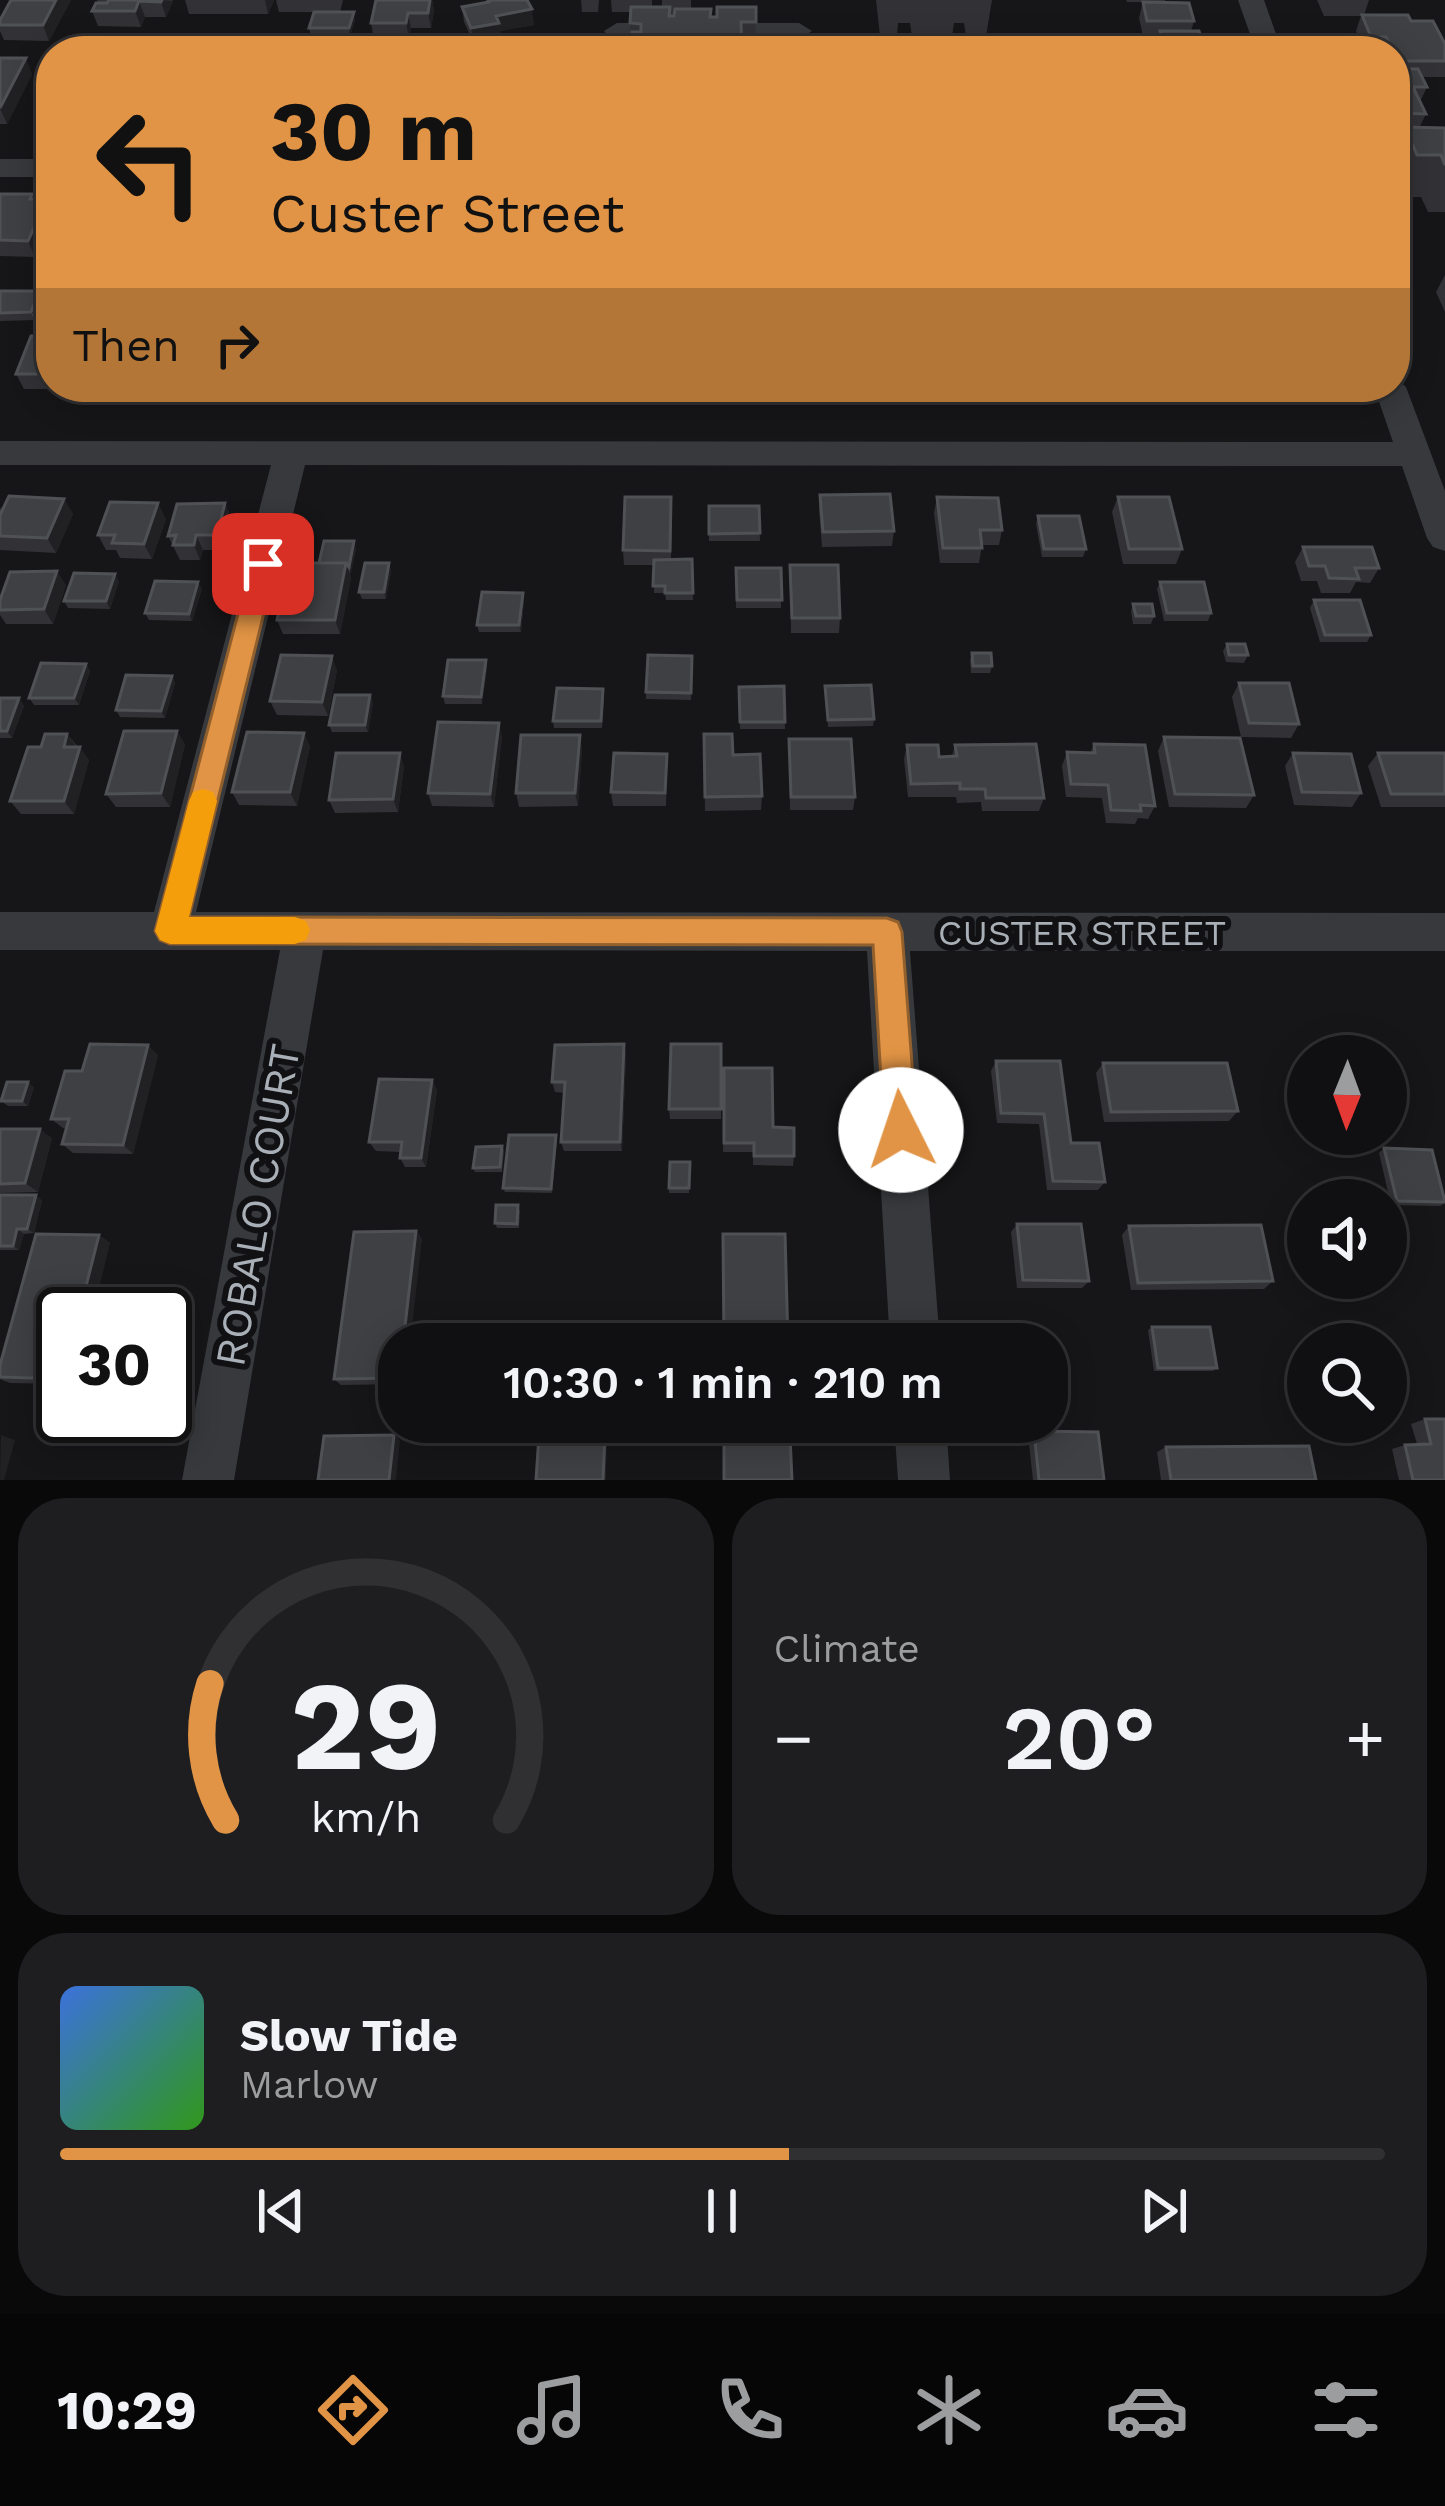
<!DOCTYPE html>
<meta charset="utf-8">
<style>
:root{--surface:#101012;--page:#1e1e20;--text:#f1f3f6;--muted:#9c9d9f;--line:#303032;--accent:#e19445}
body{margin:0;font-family:"Work Sans",sans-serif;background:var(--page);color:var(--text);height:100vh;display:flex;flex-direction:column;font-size:45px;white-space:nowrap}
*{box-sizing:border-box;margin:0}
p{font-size:39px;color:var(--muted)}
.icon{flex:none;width:66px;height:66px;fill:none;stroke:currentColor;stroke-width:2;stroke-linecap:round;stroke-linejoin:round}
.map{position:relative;height:1480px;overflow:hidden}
.side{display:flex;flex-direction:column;gap:18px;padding:18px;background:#09090a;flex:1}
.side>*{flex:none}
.banner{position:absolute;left:36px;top:36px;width:1374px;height:366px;border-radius:48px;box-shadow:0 6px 30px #0003,0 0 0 3px var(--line);background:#e19445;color:#111;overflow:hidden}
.needle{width:78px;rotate:181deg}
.tools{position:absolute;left:1287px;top:1035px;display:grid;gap:24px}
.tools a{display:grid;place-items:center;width:120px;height:120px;border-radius:50%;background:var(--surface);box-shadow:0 6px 30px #0003,0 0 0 3px var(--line);font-size:60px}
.speed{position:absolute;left:36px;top:1287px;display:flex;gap:24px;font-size:60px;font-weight:700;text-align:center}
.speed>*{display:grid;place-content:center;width:156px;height:156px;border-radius:50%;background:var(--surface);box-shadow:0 6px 30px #0003,0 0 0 3px var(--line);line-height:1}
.speed .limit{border:6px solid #111;border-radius:18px;background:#fff;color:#111}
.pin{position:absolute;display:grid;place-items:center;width:102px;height:102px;color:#fff;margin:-51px;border-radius:24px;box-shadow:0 6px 18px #0006}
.me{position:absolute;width:132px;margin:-66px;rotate:356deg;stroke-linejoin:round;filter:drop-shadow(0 0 9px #0008)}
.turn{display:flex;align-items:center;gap:42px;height:252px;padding:0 36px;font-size:54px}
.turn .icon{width:156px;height:156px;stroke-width:2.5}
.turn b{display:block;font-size:84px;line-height:102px}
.then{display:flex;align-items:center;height:114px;padding:0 36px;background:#0003;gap:24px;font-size:45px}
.big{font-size:90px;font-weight:600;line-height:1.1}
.side .tile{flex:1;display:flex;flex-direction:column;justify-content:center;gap:18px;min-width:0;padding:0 42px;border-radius:48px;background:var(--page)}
.side .dial{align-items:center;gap:0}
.dial svg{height:312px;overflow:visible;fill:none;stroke:var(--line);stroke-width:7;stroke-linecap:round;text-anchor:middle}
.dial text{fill:var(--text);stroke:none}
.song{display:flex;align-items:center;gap:36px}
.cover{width:144px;height:144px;border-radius:18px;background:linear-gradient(135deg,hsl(220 70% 55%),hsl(110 70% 35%))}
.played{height:12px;border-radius:6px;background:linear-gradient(90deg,var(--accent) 55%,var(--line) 55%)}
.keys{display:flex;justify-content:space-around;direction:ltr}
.heat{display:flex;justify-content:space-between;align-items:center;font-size:66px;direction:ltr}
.side .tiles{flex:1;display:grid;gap:18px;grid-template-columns:1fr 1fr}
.tile:last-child{grid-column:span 2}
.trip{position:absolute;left:378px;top:1323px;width:690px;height:120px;border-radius:48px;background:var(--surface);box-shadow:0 6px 30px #0003,0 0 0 3px var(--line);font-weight:600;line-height:120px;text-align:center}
.tab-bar{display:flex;height:192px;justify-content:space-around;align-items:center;background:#060607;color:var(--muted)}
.tab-bar .icon{width:84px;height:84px}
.tab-bar .selected{color:var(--accent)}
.tab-bar b{font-size:54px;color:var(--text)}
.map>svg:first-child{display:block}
</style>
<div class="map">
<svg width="1445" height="1480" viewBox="0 0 1445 1480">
<rect width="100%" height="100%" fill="#161618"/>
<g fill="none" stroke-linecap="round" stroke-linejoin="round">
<path fill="#37393c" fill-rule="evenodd" d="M1238 0H1264L1282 51H1256Z
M617 23H799L812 31 799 39 608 36 604 31Z
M0 159H51V177H0Z
M1395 377 1406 387 1445 491V551L1433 547 1427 538 1402 466 305 465 196 912 1445 913V951H910L940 1344H890L867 951 323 950 234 1480H182L280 950H0V912H154L271 465H0V441L1393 442 1374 387H1395Z
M894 1422H946L950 1480H898Z"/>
</g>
<path fill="#323236" d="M71 0 49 41 4 40 0 31V20Z
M97 0H172L173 1 166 17H145L141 27 98 26 92 11 98 3Z
M185 0H274L268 14H189Z
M276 0H343L340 12 355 20 350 36H311L309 28 314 12H279Z
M376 0H432L434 11 431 28H411L409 39H374L371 23Z
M486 0H527L534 25 500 31 502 39 474 44 464 22 462 7 487 2Z
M581 0H599L598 12H582Z
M611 0H652V7H662V0H691V9L711 17 756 7 755 51H630V12H612Z
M876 0H992L986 36H966L964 23H954L952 36H912L910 23H898L897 36H880Z
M1126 0H1165V2H1127Z
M1317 0H1369L1364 15 1411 21 1445 44V77H1422L1427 87 1420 102 1426 114 1419 128H1445V212H1428L1421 197H1398L1395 189V150L1404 130 1395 129V51H1365L1356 31 1361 16H1324Z
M1143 2 1194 21 1191 31 1205 51H1157L1156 47 1159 37 1143 36 1139 18Z
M0 58 32 74 7 124H0Z
M0 194 35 199 51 209V256H44L39 247 35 257 0 256Z
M1445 275V312L1436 292Z
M51 290V321L38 322 36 317 35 320 0 321V291H39L42 295Z
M51 336V387H63L62 389H24L16 374Z
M239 387H284V389H240Z
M575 387H623V391L575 390Z
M653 387H690V389H653Z
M796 387H902V392H796Z
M919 387H957L956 389Z
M966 387H1013L1012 389Z
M1108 387H1156L1155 390 1109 389Z
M1223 387H1289L1287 391 1224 390Z
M820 495 894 531 892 546 822 547 819 510Z
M937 497 1002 530 999 545H982L979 563H940L934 513Z
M1118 497 1182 549 1176 564H1123L1112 512Z
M64 499 73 514 56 553 0 550V507L2 511Z
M225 503 231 518 224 550H203L200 560H180L168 536Z
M709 506H759L760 541H709Z
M672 512 671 559H692L693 600H666L665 593H654V565H624L623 550Z
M1038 516 1086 549 1083 557H1042L1036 524Z
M166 519 152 559 120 558 116 550H106L98 535Z
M1303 547 1379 568 1370 583 1356 582 1350 593H1321L1317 581H1301L1295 562Z
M356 549 350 574 351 578 340 634H283L277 620 319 563Z
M389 563 391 571 386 599H362L359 592Z
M790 565 840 618 839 633H791Z
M736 568H781V608H736Z
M119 581 110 609 68 608 64 601Z
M1160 582 1211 613 1208 621H1164L1157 589Z
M66 585 53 624H6L0 615V600Z
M202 589 192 621 149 620 145 613Z
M523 593 524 600 521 632H479L477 625Z
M1314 600 1371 635 1367 642H1320L1310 608Z
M1133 604 1154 616 1151 624H1133L1131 611Z
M1227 644 1248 655 1244 663 1226 662 1223 651Z
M972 653 992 666 990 673H971L970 660Z
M692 656 691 700 646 699V692Z
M86 664 90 671 79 705H34L29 698Z
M487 667 482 704H445L443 696Z
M337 670 328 716 277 715 270 701Z
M172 676 175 683 165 718 120 717 116 710Z
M1239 683 1299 724 1291 738 1241 737 1232 697Z
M784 686 785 729H740L739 687Z
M825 686 874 719 873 726 828 727Z
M370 695 373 702 368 732H332L329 725Z
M604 696 602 728H554L553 721Z
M0 698H19L24 706 12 738H0Z
M67 734 89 760 74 814H21L10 801 41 747Z
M704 734 733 755 762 796 761 810 705 811Z
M502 736 494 807 432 806 428 793Z
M1164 737 1254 795 1246 808 1169 807 1158 751Z
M789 739 855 797 853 810H790Z
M185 744 170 807H116L106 794Z
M1094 744 1155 806 1148 819 1138 818 1135 824 1106 823 1102 798 1066 797 1062 766 1067 752 1090 753Z
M907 745 939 757 952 756 955 745 1044 798 1039 811H982L981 802 957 803 956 797H908L904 759Z
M310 746 297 806 239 805 232 792Z
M582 749 578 806 519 807 516 793Z
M1293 753 1361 793 1352 807 1294 805 1285 766Z
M1378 753H1445V807H1381L1368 766Z
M667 754 666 806H613L611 792Z
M404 766 398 812 335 813 329 800Z
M624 1044 626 1055 622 1151H564L561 1142 565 1093 555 1092 552 1082Z
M721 1044V1119H670L669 1109Z
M158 1055 133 1154 73 1153 62 1144 66 1129 63 1128 51 1119 82 1071Z
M996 1061 1105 1182 1098 1190H1047L1039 1124 997 1123 991 1071Z
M1386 1061 1404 1114 1393 1124H1386Z
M1103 1063 1238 1111 1229 1121 1104 1122 1096 1073Z
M1308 1067V1092L1303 1072Z
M724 1068 794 1156 793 1166 753 1165V1152H723Z
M432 1080 437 1090 426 1167H405L400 1158 401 1152 376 1151 369 1142Z
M34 1087 28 1106H8L1 1101Z
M0 1129 52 1138 38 1192 0 1193Z
M556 1135 557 1140 552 1193 505 1192 503 1188Z
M502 1146 504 1151 502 1172H475L473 1168Z
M1384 1148 1445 1203 1440 1206 1391 1205 1379 1153Z
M670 1162H690L689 1193H669Z
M0 1195 42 1200 34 1233 24 1234 19 1250H0Z
M520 1210 519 1228H497L495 1223Z
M1017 1224 1089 1281 1082 1288H1017L1011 1232Z
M1129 1226 1273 1281 1264 1289 1131 1290 1122 1235Z
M416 1231 422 1239 399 1344V1384L341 1385 334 1379Z
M99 1235 110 1243 63 1314V1384L10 1383 0 1379V1365Z
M1152 1327 1217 1368 1213 1371H1154L1148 1330Z
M1425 1419 1445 1480H1399L1392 1449 1405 1445 1417 1444 1411 1424Z
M1034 1431 1104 1480H1033L1028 1435Z
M1166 1447 1316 1480H1161L1157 1452Z"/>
<path fill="#212124" d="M56 0H71L49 41 43 25Z
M162 0 173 1 166 17 161 2Z
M265 0H274L268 14Z
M430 0H432L434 11 431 28 428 13Z
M139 1 145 17 141 27 135 11Z
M532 9 534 25 500 31 502 39 474 44 471 28 496 16Z
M354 12 355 20 350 36 349 28Z
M408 13 411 28 409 39 406 23Z
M26 58 32 74 7 124 0 108Z
M47 199 51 209 36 240 39 247 35 257 28 241Z
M39 291 43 299 34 314 35 320 31 312Z
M64 499 73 514 56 553 47 538Z
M158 503 166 519 152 559 144 544Z
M225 503 231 518 224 550 217 535Z
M196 535 203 550 200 560 194 545Z
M354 541 356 549 351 574 349 567Z
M346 563 351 578 340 634 335 620Z
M389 563 391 571 386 599 384 592Z
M57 571 66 585 53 624 44 609Z
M115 574 119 581 110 609 106 601Z
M198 582 202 589 192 621 189 614Z
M523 593 524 600 521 632 519 625Z
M332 656 337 670 328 716 322 702Z
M486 660 487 667 482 704 481 697Z
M86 664 90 671 79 705 74 698Z
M172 676 175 683 165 718 161 711Z
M370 695 373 702 368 732 365 725Z
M19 698 24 706 12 738 7 731Z
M499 723 502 736 494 807 490 794Z
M177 731 185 744 170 807 161 793Z
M304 733 310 746 297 806 290 792Z
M67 734 77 748 64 747Z
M580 735 582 749 578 806 575 793Z
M80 747 89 760 74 814 64 801Z
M400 753 404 766 398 812 393 799Z
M624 1044 626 1055 622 1151 620 1142Z
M148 1045 158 1055 133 1154 123 1145Z
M432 1080 437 1090 426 1167 421 1158Z
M28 1082 34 1087 28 1106 22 1101Z
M40 1129 52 1138 38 1192 25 1183Z
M556 1135 557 1140 552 1193 551 1189Z
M36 1195 42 1200 34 1233 27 1229Z
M17 1229 24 1234 19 1250 13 1246Z
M416 1231 422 1239 410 1344H403Z
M99 1235 110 1243 93 1314H79Z
M605 1434 607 1439 606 1480H603Z
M1 1435 15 1440 4 1480H0Z
M394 1435 400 1440 396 1480H389Z"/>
<path fill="#3f4043" stroke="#4f5155" stroke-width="3" d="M11 0H56L43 25H0V20Z
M109 0H162L161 2 139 1 135 11H92L96 3H107Z
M376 0H430L428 13H408L406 23H371Z
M488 0H527L532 9 496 16 499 23 471 28 462 7 489 2Z
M1143 2 1189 3 1194 21H1147Z
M631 7H670L669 16H674L675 9H711L710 17H717V7H756V22H741L742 51H630L632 32H641V24L630 23Z
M314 12H354L349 28H309Z
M1362 15H1408L1411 21H1433L1445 44V61H1398L1395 51H1393L1386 37H1371Z
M1160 31H1199L1205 51H1166Z
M144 44H184L181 51H141Z
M0 58H26L0 108Z
M1395 69H1418L1427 87H1413L1426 114 1395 113Z
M1405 127 1445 128V165L1441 155H1417Z
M0 194H32L30 199H47L28 241 0 240Z
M51 210V240H36Z
M44 290H51V313L34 314Z
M0 291H39L31 312 0 313Z
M31 336H51V374H16Z
M890 494 894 531 823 532 820 495Z
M9 496 64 499 47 538 0 536V515Z
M625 497H671L670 551 623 550Z
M937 497 998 498 1002 530H980L982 548H943Z
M1118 497H1169L1182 549H1129Z
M110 502 158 503 144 544 112 543 115 535H98Z
M225 503 217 535H196L194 545H173L176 535 168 536 177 504Z
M709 506H759L760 533 709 534Z
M1038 516H1079L1086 549H1044Z
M324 541H354L349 567 346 563H319Z
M1303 547H1372L1379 568H1355L1359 579 1329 578 1325 566H1309Z
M692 559 693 593H665V586H653L654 560Z
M308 563H346L335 620H277L286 580H304Z
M365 563H389L384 592H359Z
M790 565H838L840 618H792Z
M736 568H781L782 600H737Z
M57 571 44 609 0 610V600L10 572Z
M74 573 115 574 106 601H64Z
M155 581 198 582 189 614 145 613Z
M1160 582H1204L1211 613H1167Z
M482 592 523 593 519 625H477Z
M1314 600H1360L1371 635H1325Z
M1133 604H1152L1154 616H1136Z
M1227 644H1245L1248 655H1229Z
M972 653H991L992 666H973Z
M281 655 332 656 322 702 270 701Z
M648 655 692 656 691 693 646 692Z
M448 660H486L481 697 443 696Z
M41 663 86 664 74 698H29Z
M126 675 172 676 161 711 116 710Z
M1239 683H1289L1299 724 1249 723Z
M871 685 874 719 828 720 825 686Z
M784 686 785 722H740L739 687Z
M557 688 603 689 601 721H553Z
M335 695H370L365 725H329Z
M0 698H19L7 731H0Z
M438 722 499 723 490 794 428 793Z
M124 731H177L161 793 106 794Z
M247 732 304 733 290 792H232Z
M45 734H67L64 747H80L64 801H10L28 747H41Z
M704 734H732L733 755 760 754 762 796 705 797Z
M521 735H580L575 793H516Z
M1164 737 1240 738 1254 795 1175 794Z
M789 739H851L855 797H791Z
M1036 744 1044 798H986L985 789H960V783L911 784 907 745H938L939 757 957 756 955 745Z
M1094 744 1145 745 1155 806 1140 805 1141 811 1111 810 1108 785 1071 784 1067 752 1095 753Z
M336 753H400L393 799 329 800Z
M614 753 667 754 665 793 611 792Z
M1293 753 1351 754 1361 793 1302 792Z
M1378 753H1445V794H1391Z
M90 1044 148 1045 123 1145 62 1144 69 1119H51L65 1071H82Z
M624 1044 620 1142H561L565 1082H552L555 1045Z
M671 1044H721V1109H669Z
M996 1061H1060L1071 1143H1099L1105 1182 1053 1181 1044 1114 1001 1113Z
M1386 1061H1389L1404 1114 1386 1115Z
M1103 1063H1227L1238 1111 1111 1112Z
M724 1068H772L773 1127 794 1128V1156H754V1143H724Z
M379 1079 432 1080 421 1158H400L402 1142H369Z
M7 1082H28L22 1101H1Z
M0 1129H40L25 1183 0 1184Z
M509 1135H556L551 1189 503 1188Z
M502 1146 500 1167 473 1168 476 1147Z
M1384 1148 1432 1150 1445 1202 1397 1201Z
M670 1162H690L689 1188H669Z
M0 1195H36L27 1229H17L13 1246H0Z
M496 1205H518L517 1224 495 1223Z
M1017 1224H1081L1089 1281 1023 1280Z
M1261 1225 1273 1281 1138 1283 1129 1226Z
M416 1231 403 1344H399V1378L334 1379 354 1232Z
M36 1234 99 1235 79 1314H63V1379L0 1377V1365Z
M723 1234H785L788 1344H724Z
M1152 1327H1210L1217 1368H1158Z
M1425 1419H1445V1480H1413L1405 1445 1431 1444Z
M1034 1431 1098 1432 1104 1480H1039Z
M605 1434 603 1480H536L539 1435Z
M394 1435 389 1480H318L324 1436Z
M790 1436 792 1480H724V1437Z
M1309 1446 1316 1480H1171L1166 1447Z"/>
<path fill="#e19445" stroke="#92602d" stroke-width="3" d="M263 554 276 564 189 917 887 918 898 922 902 932 917 1130 912 1142 901 1146 889 1142 884 1130 873 945 170 944 160 940 155 931 251 564Z"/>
<path fill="#f59e0b" d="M203 789 213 792 217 801 189 917H295L306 921 310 930 306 940 295 944H170L160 940 155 931 189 801 193 792Z"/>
<g text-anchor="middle" stroke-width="12" stroke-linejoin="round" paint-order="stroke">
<g font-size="36" fill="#a9afb6" stroke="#111113">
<text x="1082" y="945">CUSTER STREET</text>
</g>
<g font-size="42" fill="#a9afb6" stroke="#111113">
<text transform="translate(257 1205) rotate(-80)" y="15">ROBALO COURT</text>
</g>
</g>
</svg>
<div class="tools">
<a><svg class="needle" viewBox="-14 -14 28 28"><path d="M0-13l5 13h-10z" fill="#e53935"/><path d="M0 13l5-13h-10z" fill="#9c9d9f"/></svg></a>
<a><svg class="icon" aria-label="sound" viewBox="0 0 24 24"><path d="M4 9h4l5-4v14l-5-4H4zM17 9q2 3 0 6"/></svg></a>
<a><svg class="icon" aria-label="search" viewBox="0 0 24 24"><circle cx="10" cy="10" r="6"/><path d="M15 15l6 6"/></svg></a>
</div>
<div class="speed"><div class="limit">30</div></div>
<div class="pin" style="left:263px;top:564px;background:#d93025"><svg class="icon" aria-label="arrive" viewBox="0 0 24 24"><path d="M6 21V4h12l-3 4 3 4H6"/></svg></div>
<svg class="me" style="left:901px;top:1130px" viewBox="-20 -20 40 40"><circle r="19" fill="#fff"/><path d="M0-13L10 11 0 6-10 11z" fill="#e19445"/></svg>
<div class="trip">10:30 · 1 min · 210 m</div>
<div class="banner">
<div class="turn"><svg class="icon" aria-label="left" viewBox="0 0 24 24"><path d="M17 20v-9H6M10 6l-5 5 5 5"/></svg><div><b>30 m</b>Custer Street</div></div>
<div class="then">Then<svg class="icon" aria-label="right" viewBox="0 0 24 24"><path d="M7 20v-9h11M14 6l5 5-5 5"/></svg></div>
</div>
</div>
<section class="side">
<div class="tiles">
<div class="tile dial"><svg viewBox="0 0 100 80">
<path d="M14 69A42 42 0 1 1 86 69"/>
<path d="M14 69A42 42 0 0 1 10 34" stroke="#e19445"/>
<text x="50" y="56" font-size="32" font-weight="700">29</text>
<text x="50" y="72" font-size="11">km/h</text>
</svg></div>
<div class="tile"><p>Climate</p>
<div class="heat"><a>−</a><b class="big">20°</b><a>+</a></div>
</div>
<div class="tile">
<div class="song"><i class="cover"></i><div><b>Slow Tide</b><p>Marlow</p></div></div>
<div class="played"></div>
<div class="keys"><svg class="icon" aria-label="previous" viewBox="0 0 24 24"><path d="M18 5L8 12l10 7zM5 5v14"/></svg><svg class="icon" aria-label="pause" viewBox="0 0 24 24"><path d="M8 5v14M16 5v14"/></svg><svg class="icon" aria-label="next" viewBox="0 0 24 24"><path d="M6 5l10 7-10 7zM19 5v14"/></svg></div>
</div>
</div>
</section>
<nav class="tab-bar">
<b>10:29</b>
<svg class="icon selected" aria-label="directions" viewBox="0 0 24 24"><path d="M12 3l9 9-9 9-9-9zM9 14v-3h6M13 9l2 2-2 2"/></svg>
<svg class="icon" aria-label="music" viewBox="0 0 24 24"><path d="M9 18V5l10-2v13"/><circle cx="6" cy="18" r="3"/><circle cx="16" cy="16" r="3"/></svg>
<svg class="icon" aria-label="phone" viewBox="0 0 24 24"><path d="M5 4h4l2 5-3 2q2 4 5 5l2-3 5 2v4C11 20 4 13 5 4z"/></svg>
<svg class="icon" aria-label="climate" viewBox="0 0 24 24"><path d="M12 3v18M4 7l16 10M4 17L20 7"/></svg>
<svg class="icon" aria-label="car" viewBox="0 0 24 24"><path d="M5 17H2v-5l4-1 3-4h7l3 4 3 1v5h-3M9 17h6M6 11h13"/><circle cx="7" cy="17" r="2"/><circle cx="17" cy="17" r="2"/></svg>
<svg class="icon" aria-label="filters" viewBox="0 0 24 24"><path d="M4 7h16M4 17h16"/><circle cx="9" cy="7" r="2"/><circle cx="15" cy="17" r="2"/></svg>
</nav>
